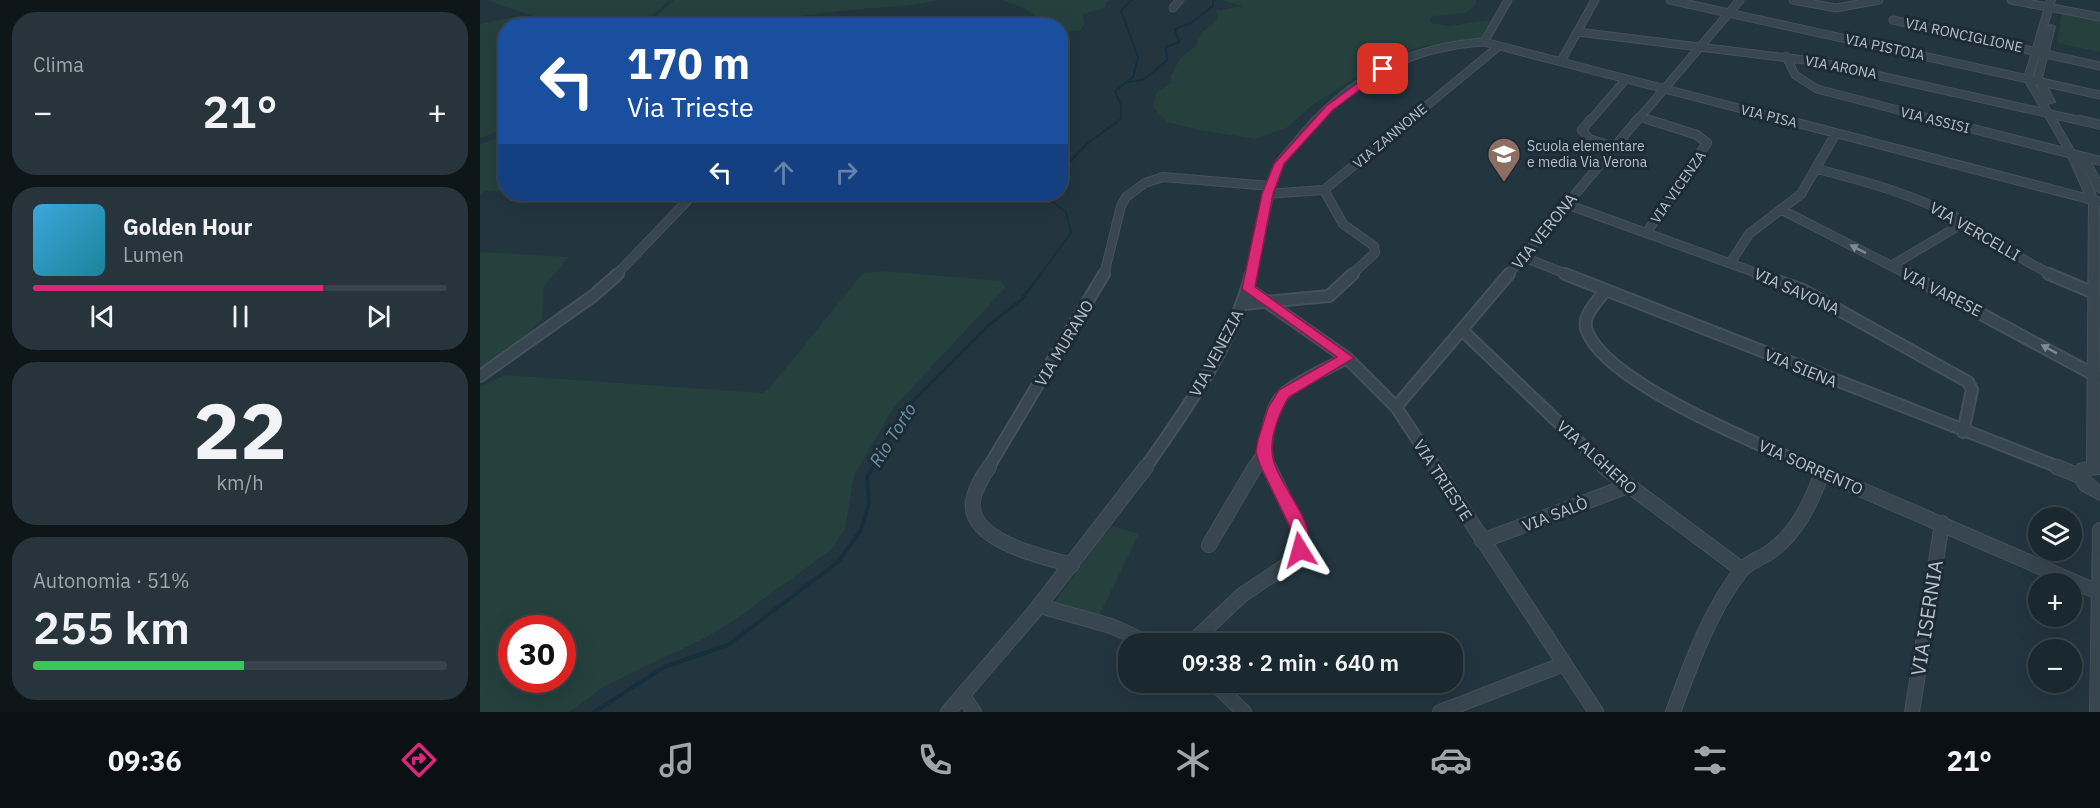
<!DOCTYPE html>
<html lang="it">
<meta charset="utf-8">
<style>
:root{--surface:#1a282f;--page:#27343b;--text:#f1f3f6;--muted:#9fa6aa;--line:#38444b;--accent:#db2777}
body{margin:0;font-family:"IBM Plex Sans",sans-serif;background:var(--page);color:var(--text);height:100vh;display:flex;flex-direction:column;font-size:22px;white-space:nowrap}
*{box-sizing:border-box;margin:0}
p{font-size:20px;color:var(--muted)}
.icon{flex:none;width:33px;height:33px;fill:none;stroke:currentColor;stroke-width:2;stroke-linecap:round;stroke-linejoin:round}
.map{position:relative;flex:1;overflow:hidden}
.side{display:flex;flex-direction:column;gap:12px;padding:12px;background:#0e161a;width:480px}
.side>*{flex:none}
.hud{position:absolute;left:18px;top:18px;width:570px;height:183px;border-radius:24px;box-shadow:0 6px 24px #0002,0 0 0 2px var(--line);background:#1a4fa0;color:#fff;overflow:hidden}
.fabs{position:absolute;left:1548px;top:507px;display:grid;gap:12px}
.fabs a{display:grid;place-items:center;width:54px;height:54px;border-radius:50%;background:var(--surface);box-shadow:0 6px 24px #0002,0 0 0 2px var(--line);font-size:30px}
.speed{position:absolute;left:18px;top:615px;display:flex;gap:12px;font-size:30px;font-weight:700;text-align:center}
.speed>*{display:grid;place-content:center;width:78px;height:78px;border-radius:50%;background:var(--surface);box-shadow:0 6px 24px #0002,0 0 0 2px var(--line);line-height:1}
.speed .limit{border:9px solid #d22;background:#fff;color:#111}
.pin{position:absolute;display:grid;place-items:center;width:51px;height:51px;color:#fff;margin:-26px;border-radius:12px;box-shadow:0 3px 9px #0006}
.me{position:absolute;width:66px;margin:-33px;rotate:352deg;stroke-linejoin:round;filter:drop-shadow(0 0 4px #0008)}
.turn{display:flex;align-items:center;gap:21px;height:126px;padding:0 30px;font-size:27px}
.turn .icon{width:78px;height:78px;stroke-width:2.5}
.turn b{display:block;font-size:42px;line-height:51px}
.lanes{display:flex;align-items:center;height:57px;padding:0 30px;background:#0003;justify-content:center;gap:30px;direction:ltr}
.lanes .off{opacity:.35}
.big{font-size:45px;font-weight:600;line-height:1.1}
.side .tile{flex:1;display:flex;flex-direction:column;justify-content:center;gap:9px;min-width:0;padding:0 21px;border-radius:24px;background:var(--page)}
.side .dial{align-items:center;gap:0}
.dial b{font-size:78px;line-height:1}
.song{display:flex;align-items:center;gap:18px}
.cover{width:72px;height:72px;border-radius:9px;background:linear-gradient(135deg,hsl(200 70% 55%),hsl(190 70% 35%))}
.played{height:6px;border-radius:3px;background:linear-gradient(90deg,var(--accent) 70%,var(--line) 70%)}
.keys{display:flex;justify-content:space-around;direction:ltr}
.heat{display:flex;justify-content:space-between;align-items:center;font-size:33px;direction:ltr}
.charge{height:9px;border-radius:4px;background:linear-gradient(90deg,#34c759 51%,var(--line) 0)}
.trip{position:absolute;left:638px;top:633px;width:345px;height:60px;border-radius:24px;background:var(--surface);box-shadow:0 6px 24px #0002,0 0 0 2px var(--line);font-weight:600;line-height:60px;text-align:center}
.dock{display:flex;height:96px;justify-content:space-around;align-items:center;background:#0a1013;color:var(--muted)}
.dock .icon{width:42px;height:42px}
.dock .on{color:var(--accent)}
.dock b{font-size:27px;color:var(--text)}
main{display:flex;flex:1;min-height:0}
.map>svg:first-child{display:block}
</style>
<main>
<section class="side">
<div class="tile"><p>Clima</p>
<div class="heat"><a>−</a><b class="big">21°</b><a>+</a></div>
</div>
<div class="tile">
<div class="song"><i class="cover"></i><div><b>Golden Hour</b><p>Lumen</p></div></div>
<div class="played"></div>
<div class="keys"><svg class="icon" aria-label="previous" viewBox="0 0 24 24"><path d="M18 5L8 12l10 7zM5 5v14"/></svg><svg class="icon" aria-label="pause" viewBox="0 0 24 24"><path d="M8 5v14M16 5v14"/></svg><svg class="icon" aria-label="next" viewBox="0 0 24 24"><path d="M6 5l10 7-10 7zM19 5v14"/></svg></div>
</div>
<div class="tile dial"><b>22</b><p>km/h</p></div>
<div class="tile"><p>Autonomia · 51%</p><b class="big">255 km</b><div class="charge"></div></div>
</section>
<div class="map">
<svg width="1620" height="712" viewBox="0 0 1620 712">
<rect width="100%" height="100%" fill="#23353f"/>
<path fill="#25403d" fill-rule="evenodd" d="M7 0H190L161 25H77Z
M194 0H458C426 8 393 7 361 11 297 19 232 26 167 25Z
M522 0H631L627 2 625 8 603 14 604 24 601 30 581 33 580 26 565 25 546 9Z
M740 0H996V4L986 13 954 16 950 18V23L969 26 1011 20 1001 38 939 47 892 67 831 106 808 127 776 139 718 130 687 122 673 107 676 93 692 82 690 77 701 57 715 47 721 33 735 22 738 15 735 11 763 6Z
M1582 11 1620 18V52L1577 43Z
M34 17 60 25 26 26 25 129 0 138V24Z
M344 20C355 22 362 19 372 24L270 25Z
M25 135V192L5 191 0 195V144Z
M0 252 89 257 64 286 62 319 36 344 0 368Z
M403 271 522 281 525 288 414 407 374 475 365 529 352 549 263 614 227 637 125 686 89 712H0V387L25 375 282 393 288 390 383 273ZM82 628V680H32V628Z
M630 525 659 534 618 618 577 606 575 602Z"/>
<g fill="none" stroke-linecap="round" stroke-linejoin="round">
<path stroke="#162f3e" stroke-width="2" d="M646 82 663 80 684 63 687 60 686 47 699 42 695 29 711 23 733 6V0
M580 172 608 143 641 119V106L635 91 653 77 658 57 641 11 651 0
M560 275 591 233 586 212 562 194"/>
<path stroke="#162f3e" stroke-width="3" d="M392 468 427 407 510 324 541 300 561 274"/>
<path stroke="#162f3e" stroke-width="4" d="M114 712 184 667 248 645 358 562 381 530 389 504 387 477 393 467"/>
<g stroke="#44525b" stroke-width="9">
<path id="minor-far3" d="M1028 0 1004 42 1312 122
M1190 0 1620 95
M1313 0 1356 8 1399 0
M1531 0 1620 17
M693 8 700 0
M1413 20 1620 66
M1098 32 1333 61 1606 122
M1306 56 1315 75 1337 89 1464 122
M1081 61 1115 0
M1159 117 1175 122
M834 122C880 73 938 46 1004 42
M927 122 1019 46
M1109 122 1146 79
M1156 122 1260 0"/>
</g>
<g stroke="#44525b" stroke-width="10">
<path id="minor-far2" d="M1110 120 1102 130 1109 139 1134 147
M1306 120 1620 202
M1458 120 1620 161
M1600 120 1620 125
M1337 169C1388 182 1439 196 1485 222 1515 239 1542 262 1573 275
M844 190 863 224 894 246 895 253 871 275
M787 194 844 190 929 120
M1086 204 1282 275
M1302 210 1429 275
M1167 232 1227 143 1217 135 1170 120
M1043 257 1089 275
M1251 262 1269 234 1321 194 1356 133
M1411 266 1485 222
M136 275 207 201
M624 275 641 206 646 197 665 183 683 177 790 186
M771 275 794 174 801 161 836 120
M1028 275 1157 120"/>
</g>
<g stroke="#44525b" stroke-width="14">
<path id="minor-far1" d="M1085 274 1581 468
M1278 274 1323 290 1488 382 1492 390 1483 432
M1427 274 1620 378
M1569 274 1614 293
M768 289 867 358 916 407 956 468
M1125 291C1117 302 1101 316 1107 331 1127 384 1280 444 1332 468
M762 304 849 296 873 274
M983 331 1126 468
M0 376 113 296 138 274
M916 407 1029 274
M508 468 624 274
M665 468C706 410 753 344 771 274
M774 468 784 452
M790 468C781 450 789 407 805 393 819 380 849 368 867 358"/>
</g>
<g stroke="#44525b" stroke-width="16">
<path id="minor" d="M509 467C502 477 495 489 493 501 487 541 564 557 592 565
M955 467 1116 712
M1124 467 1261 569
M1329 467 1618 592
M1577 467 1600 476
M1002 541 1148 486
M729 545 775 467
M560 606 631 626 671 644
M710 644 762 595 807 565 818 554 820 531 789 467
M733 682 764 712
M483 696 494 712
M468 712 555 611 666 467
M960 712 1084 664
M1193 712C1211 664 1229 613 1260 572 1268 562 1280 559 1290 552 1317 533 1331 503 1342 473
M1432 712 1462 523
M1617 712 1620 530"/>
</g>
<g stroke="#44525b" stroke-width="2">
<path id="tertiary" d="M1567 0H1575L1567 27 1571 25 1575 27 1562 77 1575 102 1567 104 1598 157 1607 155 1620 180V193L1615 190 1604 168 1619 203 1620 474 1608 475 1620 486V500L1601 490 1592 476 1598 464 1607 462 1609 203 1587 154 1544 79ZM1563 41 1554 77 1562 96 1552 79Z"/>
</g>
<use href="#minor-far3" stroke="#38464f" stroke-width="7"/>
<use href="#minor-far2" stroke="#38464f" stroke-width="8"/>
<use href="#minor-far1" stroke="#38464f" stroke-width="10"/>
<use href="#minor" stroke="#38464f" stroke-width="14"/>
<use href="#tertiary" fill="#38464f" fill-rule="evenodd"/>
</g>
<defs><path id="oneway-solid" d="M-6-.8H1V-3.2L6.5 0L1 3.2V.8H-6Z" transform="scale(1.5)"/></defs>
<g fill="#7c8a93">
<use href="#oneway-solid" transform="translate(1378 249) rotate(-153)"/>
<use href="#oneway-solid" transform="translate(1569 349) rotate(-151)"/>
</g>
<path fill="#db2777" stroke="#8e194d" stroke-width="1.5" d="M900 67 907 69 853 110 804 164 793 194 775 287 874 358 809 397C800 411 791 434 792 451 793 483 842 523 826 555H814L812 531 780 465 776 452 778 440 788 408 799 390 857 357 762 289 782 194 794 164 846 106Z"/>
<defs>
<g id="school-pin" transform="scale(1.725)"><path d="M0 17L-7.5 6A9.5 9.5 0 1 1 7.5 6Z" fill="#8d6e63" stroke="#1d2b34"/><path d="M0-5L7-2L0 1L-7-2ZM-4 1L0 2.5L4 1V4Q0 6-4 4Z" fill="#fff"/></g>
</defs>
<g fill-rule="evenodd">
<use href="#school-pin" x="1024" y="154"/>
</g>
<g text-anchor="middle" stroke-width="6" stroke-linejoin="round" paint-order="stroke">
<g font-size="14" fill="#b4c1ca" stroke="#1d2b34">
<text transform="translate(1484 35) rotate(12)" y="5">VIA RONCIGLIONE</text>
<text transform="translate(1405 47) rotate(12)" y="5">VIA PISTOIA</text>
<text transform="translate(1361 67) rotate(11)" y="5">VIA ARONA</text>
<text transform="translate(1289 116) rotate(14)" y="5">VIA PISA</text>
<text transform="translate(1455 120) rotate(14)" y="5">VIA ASSISI</text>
<text transform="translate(910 136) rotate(-40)" y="5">VIA ZANNONE</text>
<text transform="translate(1198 187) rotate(-55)" y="5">VIA VICENZA</text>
</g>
<g font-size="14" fill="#b4c1ca" stroke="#1d2b34" text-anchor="start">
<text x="1047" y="151">Scuola elementare<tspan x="1047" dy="16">e media Via Verona</tspan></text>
</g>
<g font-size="16" fill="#b4c1ca" stroke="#1d2b34">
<text transform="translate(1064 231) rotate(-51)" y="6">VIA VERONA</text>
<text transform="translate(1495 231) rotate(30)" y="6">VIA VERCELLI</text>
<text transform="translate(1317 291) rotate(24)" y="6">VIA SAVONA</text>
<text transform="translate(1462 292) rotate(27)" y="6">VIA VARESE</text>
<text transform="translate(584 343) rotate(-59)" y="6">VIA MURANO</text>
<text transform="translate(736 353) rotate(-62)" y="6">VIA VENEZIA</text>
<text transform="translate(1321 368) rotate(22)" y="6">VIA SIENA</text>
<text transform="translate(1117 457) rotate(42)" y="6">VIA ALGHERO</text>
<text transform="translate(1331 467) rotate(24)" y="6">VIA SORRENTO</text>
<text transform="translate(963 480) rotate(57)" y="6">VIA TRIESTE</text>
<text transform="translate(1075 514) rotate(-21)" y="6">VIA SALÒ</text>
</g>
<g font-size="18" font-style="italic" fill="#6b94aa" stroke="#1d2b34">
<text transform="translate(413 435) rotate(-58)" y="6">Rio Torto</text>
</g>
<g font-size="20" fill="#b4c1ca" stroke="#1d2b34">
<text transform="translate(1447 618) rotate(-81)" y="7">VIA ISERNIA</text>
</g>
</g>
</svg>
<div class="fabs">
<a><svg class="icon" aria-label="layers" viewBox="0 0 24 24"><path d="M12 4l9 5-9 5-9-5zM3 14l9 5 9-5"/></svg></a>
<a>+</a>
<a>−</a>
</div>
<div class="speed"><div class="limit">30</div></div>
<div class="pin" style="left:903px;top:69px;background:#d93025"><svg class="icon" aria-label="arrive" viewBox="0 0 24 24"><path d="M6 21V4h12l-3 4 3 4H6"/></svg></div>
<svg class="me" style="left:820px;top:550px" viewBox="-20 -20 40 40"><path d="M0-17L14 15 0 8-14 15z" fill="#db2777" stroke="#fff" stroke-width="4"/></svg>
<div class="trip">09:38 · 2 min · 640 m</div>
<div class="hud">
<div class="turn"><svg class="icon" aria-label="left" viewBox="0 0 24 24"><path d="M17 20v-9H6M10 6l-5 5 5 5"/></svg><div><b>170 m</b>Via Trieste</div></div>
<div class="lanes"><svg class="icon" aria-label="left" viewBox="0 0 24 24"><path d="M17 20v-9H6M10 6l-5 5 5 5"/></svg><svg class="icon off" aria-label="ahead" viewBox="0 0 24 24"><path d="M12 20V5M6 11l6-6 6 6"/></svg><svg class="icon off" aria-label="right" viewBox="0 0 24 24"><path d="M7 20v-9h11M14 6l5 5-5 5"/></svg></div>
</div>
</div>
</main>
<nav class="dock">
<b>09:36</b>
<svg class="icon on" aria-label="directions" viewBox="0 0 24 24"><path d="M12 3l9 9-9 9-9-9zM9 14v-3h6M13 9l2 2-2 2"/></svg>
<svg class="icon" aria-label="music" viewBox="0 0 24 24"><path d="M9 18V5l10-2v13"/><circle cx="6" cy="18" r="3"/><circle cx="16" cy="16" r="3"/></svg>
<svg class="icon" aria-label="phone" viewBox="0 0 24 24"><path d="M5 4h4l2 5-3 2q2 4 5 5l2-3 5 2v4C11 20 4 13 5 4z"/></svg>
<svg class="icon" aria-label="climate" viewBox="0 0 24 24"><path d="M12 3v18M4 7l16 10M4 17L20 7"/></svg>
<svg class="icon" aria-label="car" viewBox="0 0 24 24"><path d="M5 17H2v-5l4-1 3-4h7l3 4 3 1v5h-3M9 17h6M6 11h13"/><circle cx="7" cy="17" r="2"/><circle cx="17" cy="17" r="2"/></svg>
<svg class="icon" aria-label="filters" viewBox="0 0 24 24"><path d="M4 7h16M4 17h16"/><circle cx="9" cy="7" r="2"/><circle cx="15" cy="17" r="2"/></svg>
<b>21°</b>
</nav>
